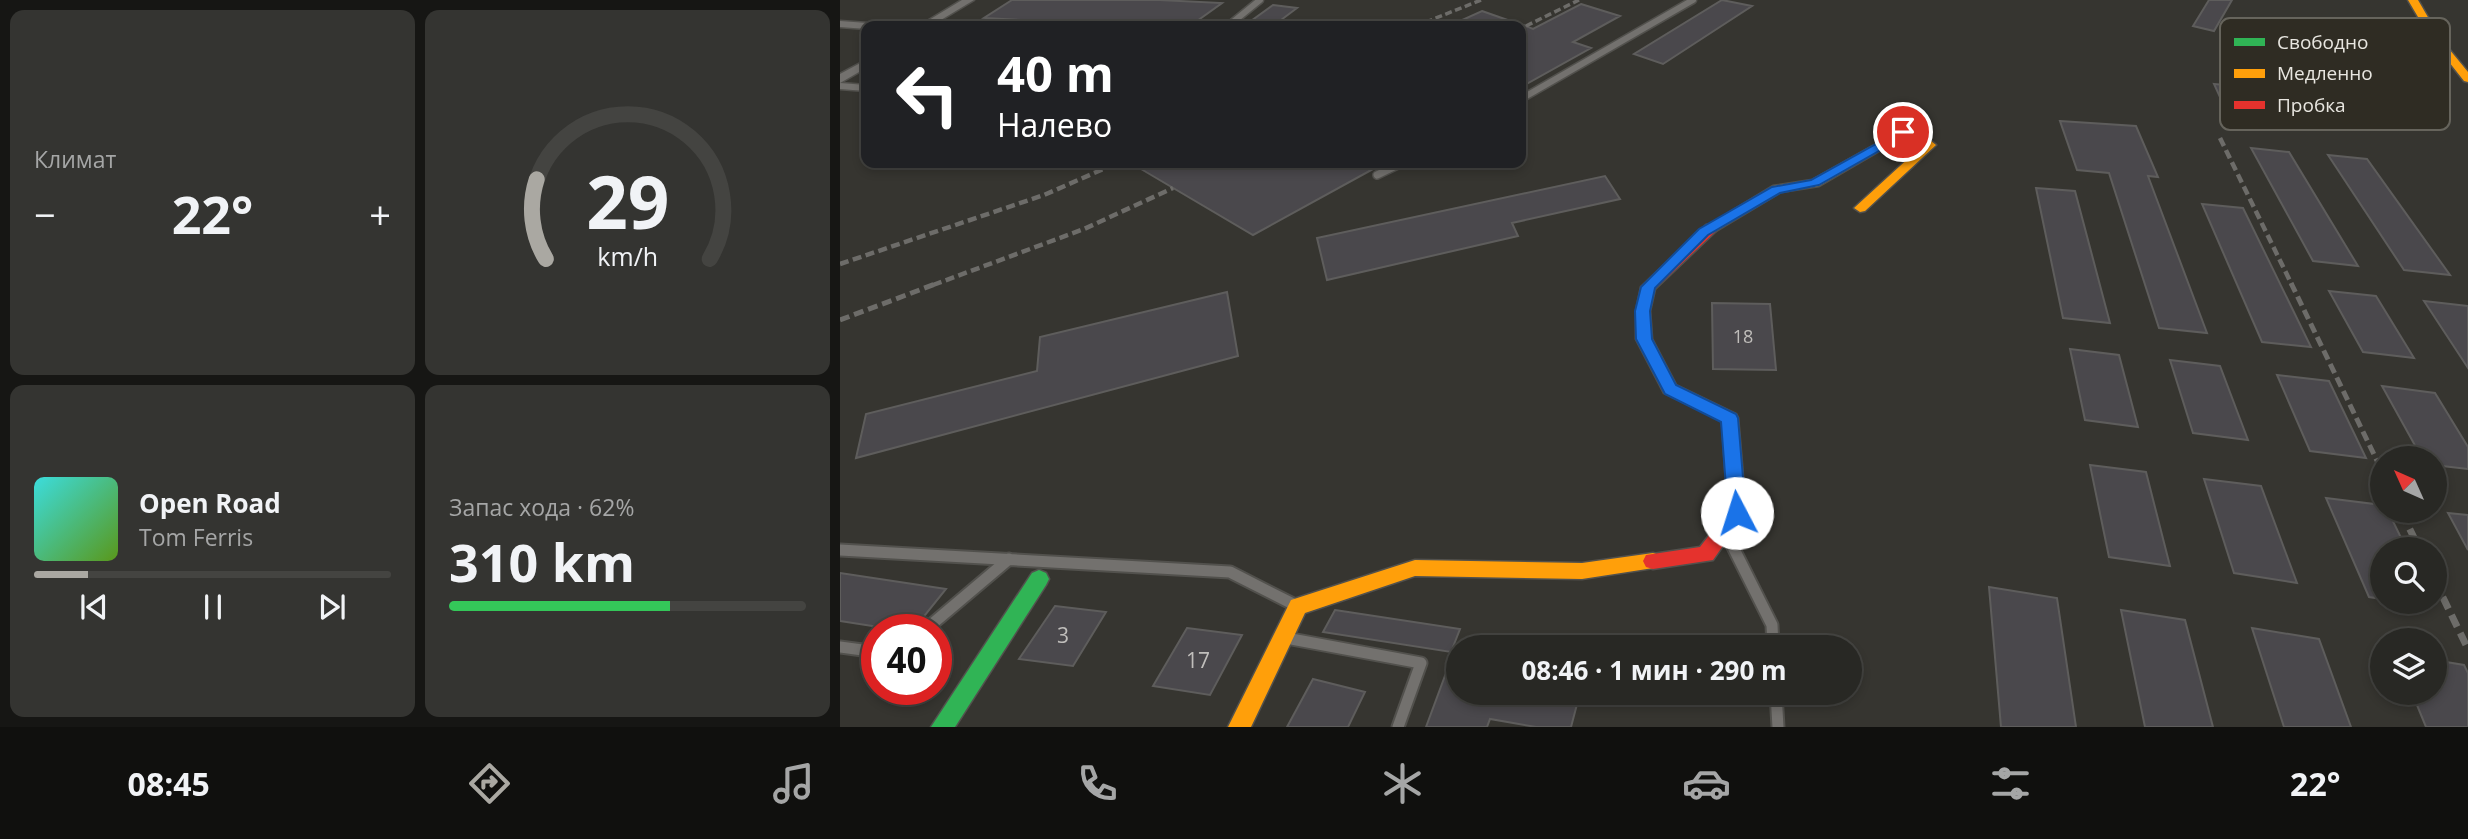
<!DOCTYPE html>
<html lang="ru">
<meta charset="utf-8">
<style>
:root{--surface:#282824;--page:#343431;--text:#f1f3f6;--muted:#a5a6a6;--line:#444441;--accent:#aaa8a2}
body{margin:0;font-family:"Open Sans",sans-serif;background:var(--page);color:var(--text);height:100vh;display:flex;flex-direction:column;font-size:26px;white-space:nowrap}
*{box-sizing:border-box;margin:0}
p{font-size:23px;color:var(--muted)}
.icon{flex:none;width:38px;height:38px;fill:none;stroke:currentColor;stroke-width:2;stroke-linecap:round;stroke-linejoin:round}
.map{position:relative;flex:1;overflow:hidden}
.side{display:flex;flex-direction:column;gap:10px;padding:10px;background:#161614;width:840px}
.side>*{flex:none}
.guide{position:absolute;left:21px;top:21px;width:665px;height:147px;border-radius:14px;box-shadow:0 4px 10px #0003,0 0 0 2px var(--line);background:#202124;color:#fff;overflow:hidden}
.needle{width:46px;rotate:315deg}
.controls{position:absolute;left:1530px;top:446px;display:grid;gap:14px}
.controls a{display:grid;place-items:center;width:77px;height:77px;border-radius:50%;background:var(--surface);box-shadow:0 4px 10px #0003,0 0 0 2px var(--line);font-size:35px}
.speed{position:absolute;left:21px;top:614px;display:flex;gap:14px;font-size:35px;font-weight:700;text-align:center}
.speed>*{display:grid;place-content:center;width:91px;height:91px;border-radius:50%;background:var(--surface);box-shadow:0 4px 10px #0003,0 0 0 2px var(--line);line-height:1}
.speed .limit{border:10px solid #d22;background:#fff;color:#111}
.pin{position:absolute;display:grid;place-items:center;width:60px;height:60px;color:#fff;margin:-30px;border:4px solid #fff;border-radius:50%;box-shadow:0 2px 7px #0007}
.me{position:absolute;width:77px;margin:-38px;rotate:355deg;stroke-linejoin:round;filter:drop-shadow(0 0 5px #0008)}
.turn{display:flex;align-items:center;gap:24px;height:147px;padding:0 21px;font-size:32px}
.turn .icon{width:91px;height:91px;stroke-width:2.5}
.turn b{display:block;font-size:49px;line-height:60px}
.big{font-size:52px;font-weight:700;line-height:1.1}
.side .widget{flex:1;display:flex;flex-direction:column;justify-content:center;gap:10px;min-width:0;padding:0 24px;border-radius:14px;background:var(--page)}
.side .dial{align-items:center;gap:0}
.dial svg{height:182px;overflow:visible;fill:none;stroke:var(--line);stroke-width:7;stroke-linecap:round;text-anchor:middle}
.dial text{fill:var(--text);stroke:none}
.song{display:flex;align-items:center;gap:21px}
.cover{width:84px;height:84px;border-radius:10px;background:linear-gradient(135deg,hsl(180 70% 55%),hsl(90 70% 35%))}
.played{height:7px;border-radius:4px;background:linear-gradient(90deg,var(--accent) 15%,var(--line) 15%)}
.keys{display:flex;justify-content:space-around;direction:ltr}
.heat{display:flex;justify-content:space-between;align-items:center;font-size:38px;direction:ltr}
.charge{height:10px;border-radius:5px;background:linear-gradient(90deg,#34c759 62%,var(--line) 0)}
.side .tiles{flex:1;display:grid;gap:10px;grid-template-columns:repeat(2,1fr)}
.trip{position:absolute;left:606px;top:635px;width:416px;height:70px;border-radius:35px;background:var(--surface);box-shadow:0 4px 10px #0003,0 0 0 2px var(--line);font-weight:700;line-height:70px;text-align:center}
.dock{display:flex;height:112px;justify-content:space-around;align-items:center;background:#10100e;color:var(--muted)}
.dock .icon{width:49px;height:49px}
.dock .active{color:var(--accent)}
.dock b{font-size:32px;color:var(--text)}
main{display:flex;flex:1;min-height:0}
.map>svg:first-child{display:block}
</style>
<main>
<section class="side">
<div class="tiles">
<div class="widget"><p>Климат</p>
<div class="heat"><a>−</a><b class="big">22°</b><a>+</a></div>
</div>
<div class="widget dial"><svg viewBox="0 0 100 80">
<path d="M14 69A42 42 0 1 1 86 69"/>
<path d="M14 69A42 42 0 0 1 10 34" stroke="#aaa8a2"/>
<text x="50" y="56" font-size="32" font-weight="700">29</text>
<text x="50" y="72" font-size="11">km/h</text>
</svg></div>
<div class="widget">
<div class="song"><i class="cover"></i><div><b>Open Road</b><p>Tom Ferris</p></div></div>
<div class="played"></div>
<div class="keys"><svg class="icon" aria-label="previous" viewBox="0 0 24 24"><path d="M18 5L8 12l10 7zM5 5v14"/></svg><svg class="icon" aria-label="pause" viewBox="0 0 24 24"><path d="M8 5v14M16 5v14"/></svg><svg class="icon" aria-label="next" viewBox="0 0 24 24"><path d="M6 5l10 7-10 7zM19 5v14"/></svg></div>
</div>
<div class="widget"><p>Запас хода · 62%</p><b class="big">310 km</b><div class="charge"></div></div>
</div>
</section>
<div class="map">
<svg width="1628" height="727" viewBox="0 0 1628 727">
<rect width="100%" height="100%" fill="#363530"/>
<path fill="#4a484c" stroke="#5e5d5c" stroke-width="2" d="M172 0H319L382 3 350 26H291L144 18Z
M882 0 912 6 823 64 794 54Z
M1369 0H1392L1374 31 1353 26Z
M741 4 780 16 733 42 751 48 681 87V24L693 29Z
M433 5 457 8 433 26H404Z
M642 11 679 24V26H609Z
M1374 84 1409 87 1421 112 1385 108Z
M1220 121 1296 126 1318 177 1308 176 1367 333 1319 328 1269 173 1237 170Z
M1411 148 1449 152 1518 266 1473 261Z
M1488 155 1527 159 1610 275 1564 270Z
M315 163H544L413 235 301 169Z
M765 176 780 199 672 223 678 236 487 280 477 238Z
M1196 188 1235 191 1270 323 1223 318Z
M1362 204 1403 208 1471 347 1422 342Z
M1489 291 1536 296 1574 358 1523 352Z
M387 292 398 356 16 458 26 414 197 371 200 337Z
M1584 301 1628 306V368Z
M872 303 930 304 936 370 873 369Z
M1230 349 1279 355 1298 427 1245 420Z
M1330 360 1380 366 1408 440 1353 433Z
M1437 375 1489 381 1526 458 1470 451Z
M1542 386 1595 393 1628 447V469L1594 465V458H1582Z
M1250 465 1306 472 1330 566 1269 557Z
M1364 479 1421 486 1457 583 1394 573Z
M1486 498 1542 505V511H1548L1567 550H1542V599L1529 597Z
M1608 513 1628 515V550Z
M0 573 106 589 73 630H58L0 621Z
M1149 587 1217 598 1236 727H1161Z
M215 606 266 612 233 666 179 659Z
M495 610 620 629 611 652 483 632Z
M1281 610 1345 620 1373 727H1305Z
M347 628 402 635 370 695 313 686Z
M1412 628 1479 639 1511 727H1444Z
M616 646 618 693H740L731 727H696L650 719 647 727H586Z
M1594 660 1624 665 1628 673V727H1586L1572 693H1594Z
M473 679 525 692 508 727H447Z"/>
<g fill="none" stroke-linecap="round" stroke-linejoin="round">
<g stroke="#52514d" stroke-width="9">
<path id="lane-far2" d="M0 24 27 26
M388 26 420 0
M0 86 26 88
M681 99 853 0"/>
</g>
<g stroke="#52514d" stroke-width="10">
<path id="lane-far1" d="M537 175 562 163"/>
</g>
<g stroke="#52514d" stroke-width="15">
<path id="lane" d="M887 535 932 625 933 648
M0 550 390 572 455 605
M85 630 169 559
M446 638 581 663 558 727
M0 647 37 652
M936 693 938 727"/>
</g>
<g stroke="#52514d" stroke-width="3">
<path id="street" d="M122 0H134L91 26H79Z
M26 60V68L0 83V74Z"/>
</g>
<g stroke="#52514d" stroke-width="3">
<path id="fast" d="M199 570 206 573 209 579 206 585 115 727H91L192 573Z"/>
</g>
<g stroke="#52514d" stroke-width="3">
<path id="slow" d="M1568 0H1578L1600 38 1628 72V82L1624 81 1591 39Z
M1063 129 1080 132 1096 145 1025 211 1020 212 1014 208 1083 145 1072 137 1065 136 979 186 941 192 876 231H866L864 228 933 186 972 180Z
M813 553 820 555 823 561 820 567 742 579 575 576 465 613 411 727H388L451 600 575 560 742 563Z"/>
</g>
<g stroke="#52514d" stroke-width="3">
<path id="jam" d="M871 224 878 228 876 231 815 289 810 311 812 339 836 385 896 414 898 418 906 513 873 560 813 569 806 567 803 561 806 555 860 547 888 511 882 421 824 393 796 339V311L801 287 866 225Z"/>
</g>
<use href="#lane-far2" stroke="#73716e" stroke-width="6"/>
<use href="#lane-far1" stroke="#73716e" stroke-width="7"/>
<use href="#lane" stroke="#73716e" stroke-width="11"/>
<use href="#street" fill="#73716e" fill-rule="evenodd"/>
<use href="#fast" fill="#30b455" fill-rule="evenodd"/>
<use href="#slow" fill="#ff9f0a" fill-rule="evenodd"/>
<use href="#jam" fill="#e5322d" fill-rule="evenodd"/>
<path stroke="#6d6c69" stroke-width="3.5" stroke-dasharray="7 3.5" stroke-linecap="butt" d="M576 26 641 0
M686 26 739 0"/>
<path stroke="#6d6c69" stroke-width="4.5" stroke-dasharray="9 4.5" stroke-linecap="butt" d="M1380 138 1452 285
M0 264 204 195 277 163
M93 285 244 229 333 188"/>
<path stroke="#6d6c69" stroke-width="5" stroke-dasharray="10 5" stroke-linecap="butt" d="M1451 283 1542 471
M0 320 98 283"/>
<path stroke="#6d6c69" stroke-width="7" stroke-dasharray="13 7" stroke-linecap="butt" d="M1561 511 1580 550
M1594 579 1628 649"/>
</g>
<path fill="#1a73e8" stroke="#114b97" stroke-width="2" d="M1063 129 1069 132 1067 135 979 185 940 193 868 235 815 288 810 311 812 339 836 385 896 414 898 418 906 513 903 518 897 521 890 518 888 513 881 422 825 394 796 339 795 311 801 287 859 229 932 187 971 180Z"/>
<g text-anchor="middle" stroke-width="7" stroke-linejoin="round" paint-order="stroke">
<g font-size="18" fill="#c0bebb">
<text x="903" y="343">18</text>
</g>
<g font-size="21" fill="#c0bebb">
<text x="223" y="643">3</text>
<text x="358" y="668">17</text>
</g>
</g>
<rect x="1380" y="18" width="230" height="112" rx="10" fill="#2f2c23" stroke="#66645c" stroke-width="2"/>
<rect x="1394" y="38" width="31" height="8" fill="#30b455"/>
<rect x="1394" y="69" width="31" height="9" fill="#ff9f0a"/>
<rect x="1394" y="101" width="31" height="8" fill="#e5322d"/>
<g font-size="19" fill="#e8e6e0">
<text x="1437" y="49">Свободно</text>
<text x="1437" y="80">Медленно</text>
<text x="1437" y="112">Пробка</text>
</g>
</svg>
<div class="controls">
<a><svg class="needle" viewBox="-14 -14 28 28"><path d="M0-13l5 13h-10z" fill="#e53935"/><path d="M0 13l5-13h-10z" fill="#a5a6a6"/></svg></a>
<a><svg class="icon" aria-label="search" viewBox="0 0 24 24"><circle cx="10" cy="10" r="6"/><path d="M15 15l6 6"/></svg></a>
<a><svg class="icon" aria-label="layers" viewBox="0 0 24 24"><path d="M12 4l9 5-9 5-9-5zM3 14l9 5 9-5"/></svg></a>
</div>
<div class="speed"><div class="limit">40</div></div>
<div class="pin" style="left:1063px;top:132px;background:#d93025"><svg class="icon" aria-label="arrive" viewBox="0 0 24 24"><path d="M6 21V4h12l-3 4 3 4H6"/></svg></div>
<svg class="me" style="left:897px;top:513px" viewBox="-20 -20 40 40"><circle r="19" fill="#fff"/><path d="M0-13L10 11 0 6-10 11z" fill="#1a73e8"/></svg>
<div class="trip">08:46 · 1 мин · 290 m</div>
<div class="guide">
<div class="turn"><svg class="icon" aria-label="left" viewBox="0 0 24 24"><path d="M17 20v-9H6M10 6l-5 5 5 5"/></svg><div><b>40 m</b>Налево</div></div>
</div>
</div>
</main>
<nav class="dock">
<b>08:45</b>
<svg class="icon active" aria-label="directions" viewBox="0 0 24 24"><path d="M12 3l9 9-9 9-9-9zM9 14v-3h6M13 9l2 2-2 2"/></svg>
<svg class="icon" aria-label="music" viewBox="0 0 24 24"><path d="M9 18V5l10-2v13"/><circle cx="6" cy="18" r="3"/><circle cx="16" cy="16" r="3"/></svg>
<svg class="icon" aria-label="phone" viewBox="0 0 24 24"><path d="M5 4h4l2 5-3 2q2 4 5 5l2-3 5 2v4C11 20 4 13 5 4z"/></svg>
<svg class="icon" aria-label="climate" viewBox="0 0 24 24"><path d="M12 3v18M4 7l16 10M4 17L20 7"/></svg>
<svg class="icon" aria-label="car" viewBox="0 0 24 24"><path d="M5 17H2v-5l4-1 3-4h7l3 4 3 1v5h-3M9 17h6M6 11h13"/><circle cx="7" cy="17" r="2"/><circle cx="17" cy="17" r="2"/></svg>
<svg class="icon" aria-label="filters" viewBox="0 0 24 24"><path d="M4 7h16M4 17h16"/><circle cx="9" cy="7" r="2"/><circle cx="15" cy="17" r="2"/></svg>
<b>22°</b>
</nav>
